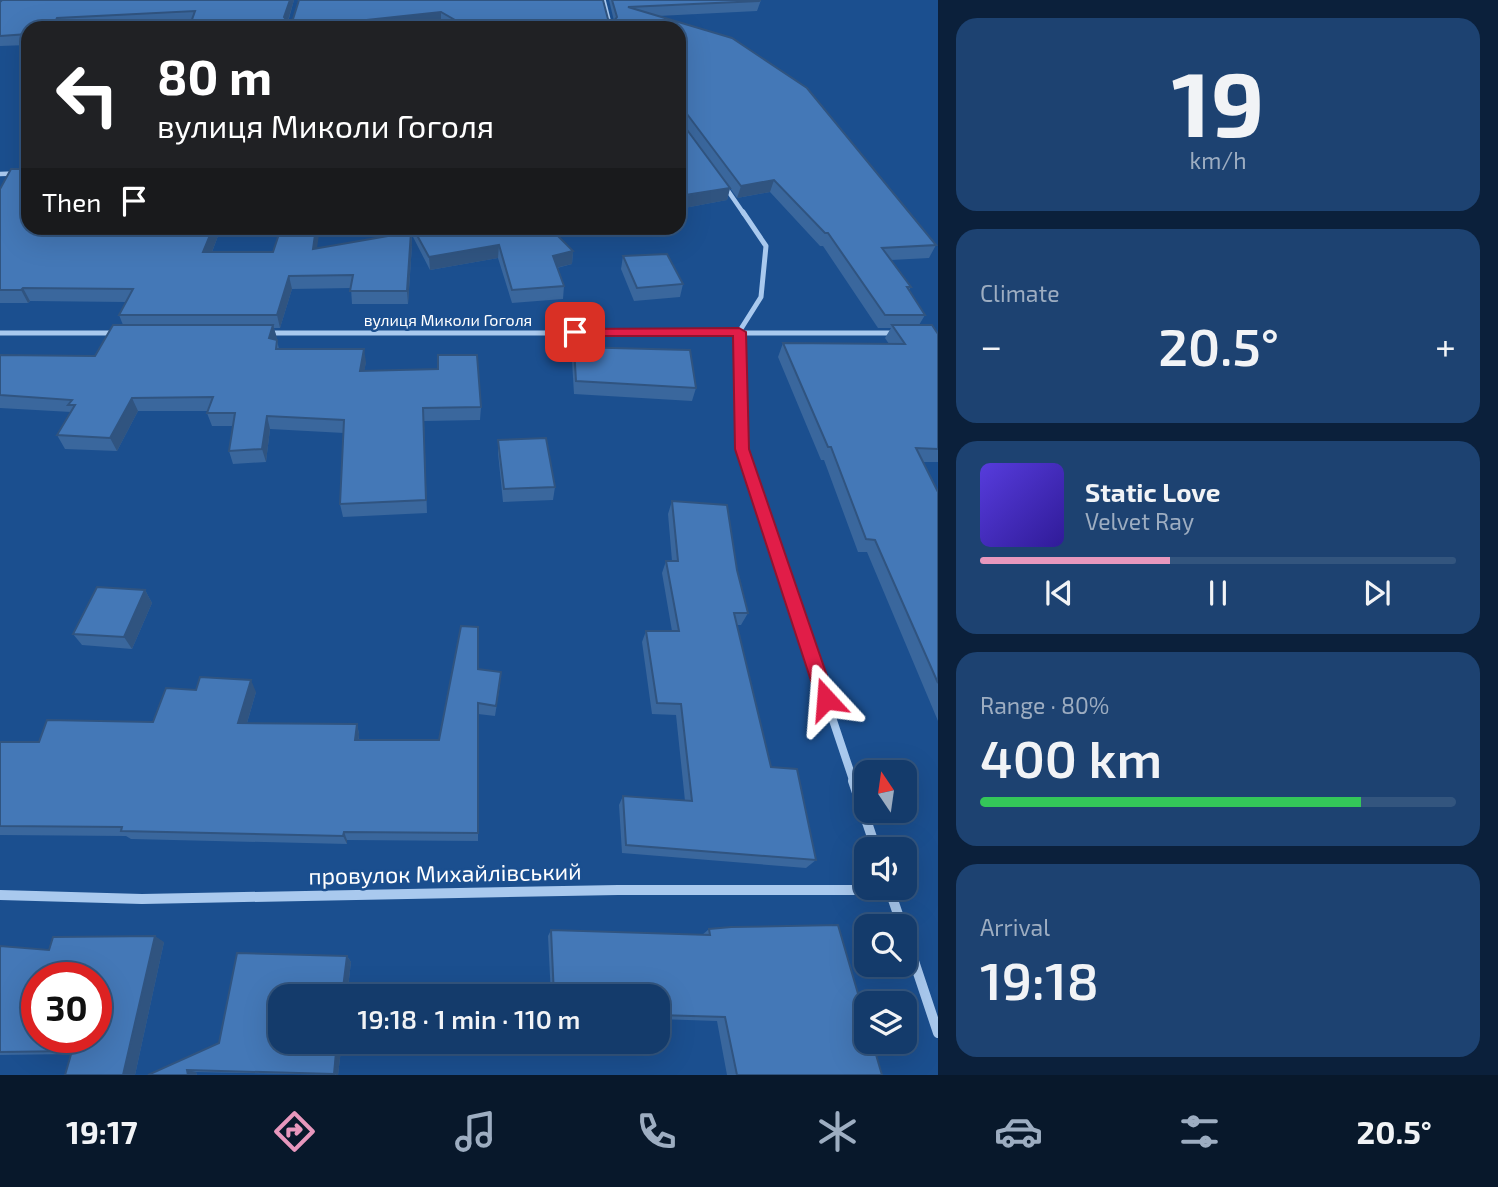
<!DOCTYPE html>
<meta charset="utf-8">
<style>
:root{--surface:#143b6b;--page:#1d4271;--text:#f1f3f6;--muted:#9dadc1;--line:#33557e;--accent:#e797bd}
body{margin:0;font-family:"Exo 2",sans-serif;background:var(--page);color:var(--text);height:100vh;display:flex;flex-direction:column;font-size:26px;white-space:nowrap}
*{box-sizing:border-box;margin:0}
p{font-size:23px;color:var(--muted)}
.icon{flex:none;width:38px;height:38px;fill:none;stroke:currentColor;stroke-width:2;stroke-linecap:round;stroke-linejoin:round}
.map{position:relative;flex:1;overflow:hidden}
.details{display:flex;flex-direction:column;gap:18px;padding:18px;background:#0b203b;width:560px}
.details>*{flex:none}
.guide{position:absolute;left:21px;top:21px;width:665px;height:214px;border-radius:21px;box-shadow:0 7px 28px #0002,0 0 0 2px var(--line);background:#202124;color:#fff;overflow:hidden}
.needle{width:46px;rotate:347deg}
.fabs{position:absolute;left:854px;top:760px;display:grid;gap:14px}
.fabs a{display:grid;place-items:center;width:63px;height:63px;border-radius:14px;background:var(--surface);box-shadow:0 7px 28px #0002,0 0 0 2px var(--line);font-size:35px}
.speed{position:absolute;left:21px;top:962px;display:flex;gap:14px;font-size:35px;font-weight:700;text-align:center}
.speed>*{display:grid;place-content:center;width:91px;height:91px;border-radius:50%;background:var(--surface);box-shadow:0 7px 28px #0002,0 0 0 2px var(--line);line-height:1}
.speed .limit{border:10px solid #d22;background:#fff;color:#111}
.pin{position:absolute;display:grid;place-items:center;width:60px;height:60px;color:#fff;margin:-30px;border-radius:14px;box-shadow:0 4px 10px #0006}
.me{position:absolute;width:77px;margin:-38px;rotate:341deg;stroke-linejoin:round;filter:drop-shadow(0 0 5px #0008)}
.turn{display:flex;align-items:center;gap:24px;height:147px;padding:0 21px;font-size:32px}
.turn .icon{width:91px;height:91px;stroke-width:2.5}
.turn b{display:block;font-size:49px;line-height:60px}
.then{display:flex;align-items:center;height:66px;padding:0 21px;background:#0003;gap:14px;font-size:26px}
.big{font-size:52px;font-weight:600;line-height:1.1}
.details .tile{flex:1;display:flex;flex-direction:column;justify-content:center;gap:10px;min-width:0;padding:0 24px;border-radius:21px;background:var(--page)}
.details .dial{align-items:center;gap:0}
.dial b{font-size:91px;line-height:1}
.song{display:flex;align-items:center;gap:21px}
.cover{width:84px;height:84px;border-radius:10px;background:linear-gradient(135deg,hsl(250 70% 55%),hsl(250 70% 35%))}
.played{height:7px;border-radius:4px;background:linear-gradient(90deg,var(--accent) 40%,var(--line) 40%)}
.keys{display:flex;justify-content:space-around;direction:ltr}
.heat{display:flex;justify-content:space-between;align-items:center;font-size:38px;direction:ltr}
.charge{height:10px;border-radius:5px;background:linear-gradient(90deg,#34c759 80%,var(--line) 0)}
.trip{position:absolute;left:268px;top:984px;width:402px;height:70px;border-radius:21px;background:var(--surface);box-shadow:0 7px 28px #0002,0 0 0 2px var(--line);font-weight:600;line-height:70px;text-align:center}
.tabs{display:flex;height:112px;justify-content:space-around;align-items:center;background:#08182b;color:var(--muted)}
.tabs .icon{width:49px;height:49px}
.tabs .selected{color:var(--accent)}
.tabs b{font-size:32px;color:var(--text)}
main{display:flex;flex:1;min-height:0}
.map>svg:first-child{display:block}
</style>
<main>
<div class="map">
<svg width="938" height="1075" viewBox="0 0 938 1075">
<rect width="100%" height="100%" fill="#1b4f8f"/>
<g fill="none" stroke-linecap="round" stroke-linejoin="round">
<path stroke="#a9c9ee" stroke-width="3.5" d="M604 0 611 28"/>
<path stroke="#a9c9ee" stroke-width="4.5" d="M0 174 28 173
M724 185 744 214"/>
<path stroke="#a9c9ee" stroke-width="5" d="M0 333H115
M267 333H895
M740 362 739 332 761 297 766 246 743 212"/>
<path stroke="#a9c9ee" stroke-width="6" d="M740 361 742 449 775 549"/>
<path stroke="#a9c9ee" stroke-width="8" d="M775 547 854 783"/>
<path stroke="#a9c9ee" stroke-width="10" d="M853 781 876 849
M889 888 902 926
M0 895 142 899 618 890H890
M905 934 938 1033"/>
</g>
<path fill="#3a679d" d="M2 0H294L288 22 293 19 299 0H603L608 19 613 22 614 21 609 0H761L757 11 658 16 732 38 807 88 936 245 929 258 891 260 911 287 909 290 925 315 919 325H932L938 334V462H923L938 492V721L867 552H858L824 460H821L778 357 783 343 889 344 885 338 891 328H878L823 246H820L770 192 737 198 730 188 727 200 679 209V28H452L441 23 392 28H189L191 21 74 28H28V45L0 46V2Z
M26 164 28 228H221L212 252H273L317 248 410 232 408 228H550L573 251 572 264 557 268 564 286 563 299 512 303 498 258 430 270 412 235V245L408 304H352L351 288 292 289 280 328H274L279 349 366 362 364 371 481 407 480 420 424 421 427 513 343 517 340 504 344 433 270 429 266 462 233 464 229 451 233 426H212L207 413 208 411H138L117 451 65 449 57 435 71 412 0 408V355L95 356 123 325 119 315 126 302 30 301 28 303H0V189Z
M623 256 683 284 680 297 634 301 621 269Z
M574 347 696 388 692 401 574 394 572 361Z
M498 440 555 487 553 500 503 502 498 453Z
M672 501 737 570 748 613 741 625H737L771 767 816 860 806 868 622 853 619 805 623 796 685 801 676 715 652 714 642 642 646 631H672L662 573 666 561H672L668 514Z
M145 590 152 603 132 649 82 645 73 634Z
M478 669 500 684 495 716 478 714V841L347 840V844L131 839 126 836 0 835V742H39L153 722 196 690 256 692 247 723 357 724 359 734V740H439Z
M709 929 882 1075H727L717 1021 658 1019V996H551L548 936 551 930 702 935Z
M164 942 135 1075H65L71 1054 0 1055V946L49 950Z
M237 953 347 956 351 962 347 996H280V1041H342L338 1075 196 1072 197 1075H148L219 1043Z"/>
<path fill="#305480" d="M290 0H294L286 27 284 17Z
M441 12V23L392 28H358V21Z
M57 18 61 28H52Z
M684 110 682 122H679V111Z
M774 180 770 192 737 198 741 186Z
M730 188 727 200 679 209 680 197Z
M213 228H221L207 265 203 252Z
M316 228H320L315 262 313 249Z
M411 232 412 245 408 304 407 291Z
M499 245 498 258 430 270 429 257Z
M573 251 572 264 551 269 553 256Z
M289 276 292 289 280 328 277 315Z
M23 288 30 301 28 303 21 290Z
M273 325 277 338 273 352 269 338Z
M364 349 366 362 362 384 360 371Z
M132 398 138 411 117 451 110 438Z
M267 416 270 429 266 462 262 449Z
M145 590 152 603 132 649 124 637Z
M251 680 256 692 244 733 238 723Z
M357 724 359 734 358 750 355 740Z
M344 832 347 840V844L343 836Z
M155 936 164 942 135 1075H123Z
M347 956 351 962 347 996H342Z
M337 1041H342L338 1075H336L334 1074Z
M187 1070 196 1072 197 1075H188Z"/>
<path fill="#4478b7" stroke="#305480" stroke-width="2" fill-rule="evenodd" d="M2 0H290L284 17 288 22 293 19 299 0H603L608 19 613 22 617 17 612 0H760L759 1 628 7 732 38 807 88 936 245 882 248 911 287H907L925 315H885L828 233H825L774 180 741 186 684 110 679 111V28H469L441 12 358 21V28H189L195 11 57 18 52 28H28V34L0 36V2Z
M679 119 730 188 679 196Z
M28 159V228H213L203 252H273L281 228H316L313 249 411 232 407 291H350L353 275 289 276 277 315H119L133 289 23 288 21 290H0V189L11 169H21L26 164Z
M413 228H550L573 251 553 256 564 286 512 290 499 245 429 257Z
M667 254 683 284 637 288 623 256Z
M113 325H273L269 338 277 340 276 349H364L360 371 438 369V355H477L481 407 423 408 426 500 340 504 344 420 267 416 262 449 229 451 235 413H207L213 397 132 398 110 438 57 435 75 405H68L72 400 0 395V355L95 356Z
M892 325H932L938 334V449L916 448 938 492V683L875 540 866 539 831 447H828L783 343 905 344Z
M574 347 690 350 696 388 576 381Z
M546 438 555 487 504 489 498 440Z
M672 501 727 505 737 570 748 613H734L771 767 797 769 816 860 626 845 623 796 692 801 681 704 657 703 646 631H679L666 561H678Z
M97 587 145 590 124 637 73 634Z
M461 626 478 627V669L501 672 496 706 478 703V833L344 832 343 836 121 831 122 827 0 826V742H39L47 720 153 722 166 688 196 690 200 677 251 680 238 723 357 724 355 740H439Z
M838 925 866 1021V1041H872L882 1075H737L725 1017 658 1015V996H554L551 930 710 935 709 929 731 927Z
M155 936 123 1075H65L72 1051 0 1052V946L49 950 53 937ZM37 978H96V1038H37Z
M237 953 347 956 342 996H280V1041H337L334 1074 187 1070 188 1075H148L219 1043Z"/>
<path fill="#e11d48" stroke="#92132f" stroke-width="2" d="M739 328 746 332 749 449 835 699 833 705 826 707 819 705 817 699 735 449 733 336H575L569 332 575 329Z"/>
<g text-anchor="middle" stroke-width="5" stroke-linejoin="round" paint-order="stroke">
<g font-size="16" fill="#fff" stroke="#1b4f8f">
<text x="448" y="326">вулиця Миколи Гоголя</text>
</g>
<g font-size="23" fill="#fff" stroke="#1b4f8f">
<text transform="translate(445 874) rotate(-1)" y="8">провулок Михайлівський</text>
</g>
</g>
</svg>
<div class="fabs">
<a><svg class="needle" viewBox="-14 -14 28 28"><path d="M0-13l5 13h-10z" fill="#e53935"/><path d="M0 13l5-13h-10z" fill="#9dadc1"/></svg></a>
<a><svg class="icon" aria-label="sound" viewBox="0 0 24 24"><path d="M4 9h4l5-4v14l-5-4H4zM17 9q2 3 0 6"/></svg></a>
<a><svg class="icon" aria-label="search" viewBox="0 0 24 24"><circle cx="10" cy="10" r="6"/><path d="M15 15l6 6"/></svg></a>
<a><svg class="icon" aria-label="layers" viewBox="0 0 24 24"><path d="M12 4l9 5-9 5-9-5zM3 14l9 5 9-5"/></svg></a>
</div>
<div class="speed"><div class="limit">30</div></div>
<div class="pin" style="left:575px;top:332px;background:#d93025"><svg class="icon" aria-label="arrive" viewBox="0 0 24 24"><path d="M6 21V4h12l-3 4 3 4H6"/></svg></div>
<svg class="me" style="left:826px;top:699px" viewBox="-20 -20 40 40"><path d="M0-17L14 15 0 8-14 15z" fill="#e11d48" stroke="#fff" stroke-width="4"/></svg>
<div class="trip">19:18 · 1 min · 110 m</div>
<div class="guide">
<div class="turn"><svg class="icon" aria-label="left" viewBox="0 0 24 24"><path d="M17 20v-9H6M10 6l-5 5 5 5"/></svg><div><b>80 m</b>вулиця Миколи Гоголя</div></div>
<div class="then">Then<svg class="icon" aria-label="arrive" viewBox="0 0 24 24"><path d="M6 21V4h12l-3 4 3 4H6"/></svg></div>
</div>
</div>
<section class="details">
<div class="tile dial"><b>19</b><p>km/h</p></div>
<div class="tile"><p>Climate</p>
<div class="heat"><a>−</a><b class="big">20.5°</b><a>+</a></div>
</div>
<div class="tile">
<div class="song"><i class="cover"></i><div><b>Static Love</b><p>Velvet Ray</p></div></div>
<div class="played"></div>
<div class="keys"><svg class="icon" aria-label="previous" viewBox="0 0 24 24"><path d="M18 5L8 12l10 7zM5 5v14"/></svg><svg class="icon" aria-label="pause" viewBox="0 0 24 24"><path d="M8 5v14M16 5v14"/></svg><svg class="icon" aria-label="next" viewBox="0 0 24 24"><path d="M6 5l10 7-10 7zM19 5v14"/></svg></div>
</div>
<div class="tile"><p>Range · 80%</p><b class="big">400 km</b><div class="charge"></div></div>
<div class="tile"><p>Arrival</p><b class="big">19:18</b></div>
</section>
</main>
<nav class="tabs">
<b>19:17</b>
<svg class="icon selected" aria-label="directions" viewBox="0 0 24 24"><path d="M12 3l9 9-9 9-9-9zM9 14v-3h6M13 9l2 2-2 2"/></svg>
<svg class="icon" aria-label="music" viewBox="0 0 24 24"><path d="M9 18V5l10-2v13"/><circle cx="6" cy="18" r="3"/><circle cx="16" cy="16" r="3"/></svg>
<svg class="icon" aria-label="phone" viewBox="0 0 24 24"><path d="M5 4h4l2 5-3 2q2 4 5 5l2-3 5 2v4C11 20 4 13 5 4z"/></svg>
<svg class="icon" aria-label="climate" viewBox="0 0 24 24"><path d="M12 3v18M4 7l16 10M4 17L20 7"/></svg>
<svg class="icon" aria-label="car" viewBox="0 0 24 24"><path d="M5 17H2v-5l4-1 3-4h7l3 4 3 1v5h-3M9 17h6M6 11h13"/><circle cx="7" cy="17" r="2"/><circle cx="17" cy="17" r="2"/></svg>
<svg class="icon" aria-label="filters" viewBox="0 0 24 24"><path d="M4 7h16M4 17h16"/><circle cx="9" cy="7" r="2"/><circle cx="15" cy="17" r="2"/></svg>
<b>20.5°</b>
</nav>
